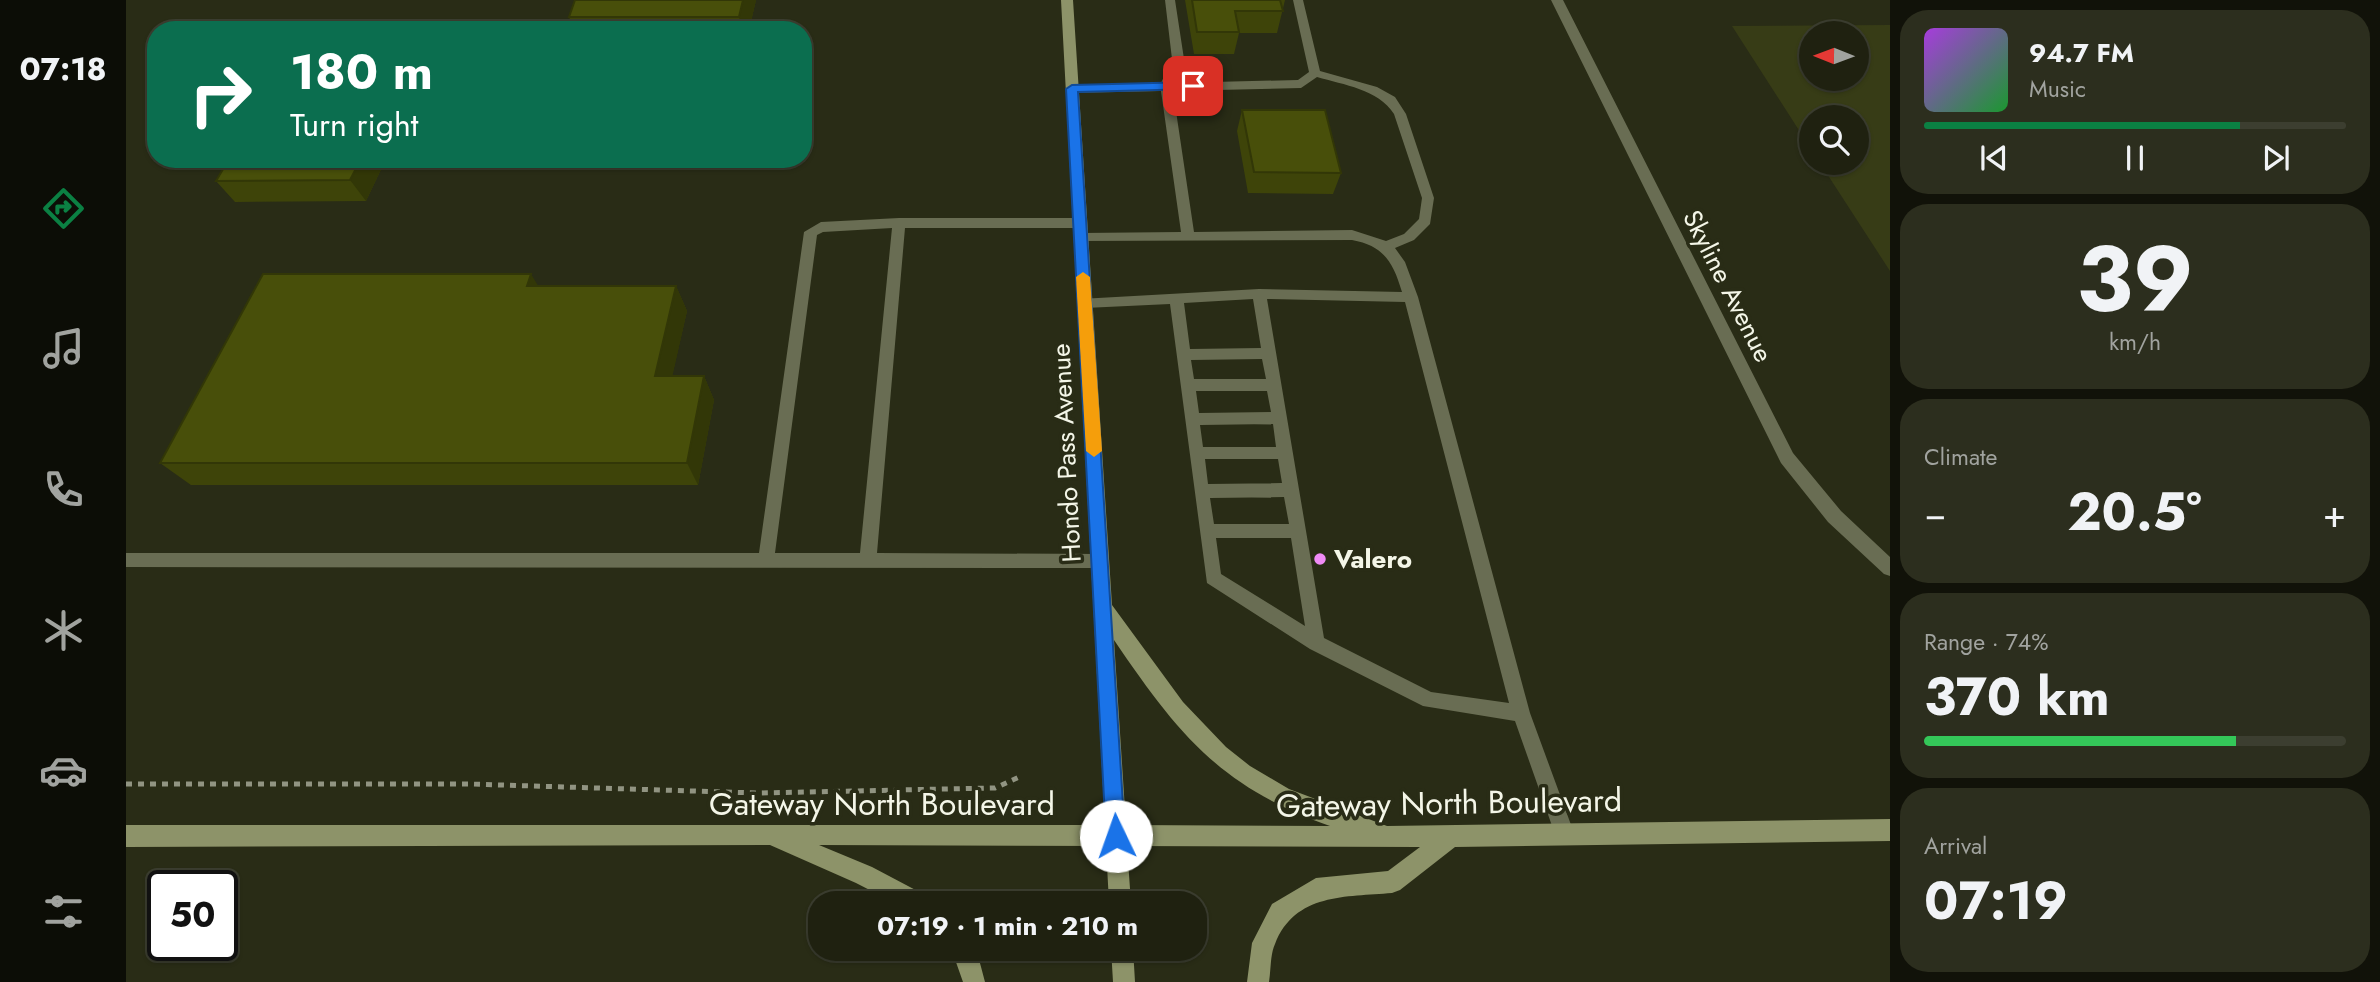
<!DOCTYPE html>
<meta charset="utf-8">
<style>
:root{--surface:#1f2110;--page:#2c2e1e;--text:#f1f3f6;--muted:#a1a39f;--line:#3c3e30;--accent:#0b8043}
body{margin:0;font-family:Jost,sans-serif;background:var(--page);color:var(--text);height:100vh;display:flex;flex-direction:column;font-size:26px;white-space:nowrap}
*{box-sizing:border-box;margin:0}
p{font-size:23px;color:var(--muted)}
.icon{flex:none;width:38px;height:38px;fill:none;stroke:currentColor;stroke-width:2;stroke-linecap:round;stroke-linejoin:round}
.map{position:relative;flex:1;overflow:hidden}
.side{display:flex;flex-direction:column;gap:10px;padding:10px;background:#111209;width:490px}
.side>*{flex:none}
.guide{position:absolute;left:21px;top:21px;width:665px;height:147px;border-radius:28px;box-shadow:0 2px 5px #0004,0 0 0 2px var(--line);background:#0b6e4f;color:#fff;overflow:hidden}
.needle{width:46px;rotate:271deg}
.fabs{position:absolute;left:1673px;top:21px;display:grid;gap:14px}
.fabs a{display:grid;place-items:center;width:70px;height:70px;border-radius:50%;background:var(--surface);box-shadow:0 2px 5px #0004,0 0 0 2px var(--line);font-size:35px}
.speed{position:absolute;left:21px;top:870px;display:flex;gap:14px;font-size:35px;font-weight:700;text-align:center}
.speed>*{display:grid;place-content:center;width:91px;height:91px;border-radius:50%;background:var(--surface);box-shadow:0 2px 5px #0004,0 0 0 2px var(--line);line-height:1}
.speed .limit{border:4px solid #111;border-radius:10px;background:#fff;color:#111}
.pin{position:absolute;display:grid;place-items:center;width:60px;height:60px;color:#fff;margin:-30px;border-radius:14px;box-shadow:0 4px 10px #0006}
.me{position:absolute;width:77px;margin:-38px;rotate:357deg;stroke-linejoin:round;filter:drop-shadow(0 0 5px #0008)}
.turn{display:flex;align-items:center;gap:24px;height:147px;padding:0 28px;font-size:32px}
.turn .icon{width:91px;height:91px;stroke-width:2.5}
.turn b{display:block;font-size:49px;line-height:60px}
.big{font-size:52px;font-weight:700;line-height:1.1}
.side .widget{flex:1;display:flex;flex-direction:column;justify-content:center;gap:10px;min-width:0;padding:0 24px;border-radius:28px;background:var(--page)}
.side .dial{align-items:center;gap:0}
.dial b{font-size:91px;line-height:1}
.song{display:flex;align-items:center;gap:21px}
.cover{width:84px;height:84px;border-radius:10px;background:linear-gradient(135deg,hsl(280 70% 55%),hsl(130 70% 35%))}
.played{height:7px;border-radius:4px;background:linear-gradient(90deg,var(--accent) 75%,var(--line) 75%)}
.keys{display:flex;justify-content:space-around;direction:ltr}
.heat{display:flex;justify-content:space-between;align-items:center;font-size:38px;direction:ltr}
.charge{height:10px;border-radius:5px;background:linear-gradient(90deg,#34c759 74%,var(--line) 0)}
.trip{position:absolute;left:682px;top:891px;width:399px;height:70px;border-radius:28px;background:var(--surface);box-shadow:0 2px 5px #0004,0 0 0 2px var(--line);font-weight:700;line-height:70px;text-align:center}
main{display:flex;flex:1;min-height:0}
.dock{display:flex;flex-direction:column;width:126px;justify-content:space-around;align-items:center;background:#0c0d06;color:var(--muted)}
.dock .icon{width:49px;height:49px}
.dock .on{color:var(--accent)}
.dock b{font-size:32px;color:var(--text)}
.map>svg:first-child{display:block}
</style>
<main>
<nav class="dock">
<b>07:18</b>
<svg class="icon on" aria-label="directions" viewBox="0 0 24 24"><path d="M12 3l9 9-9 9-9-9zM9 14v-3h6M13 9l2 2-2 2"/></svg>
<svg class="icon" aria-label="music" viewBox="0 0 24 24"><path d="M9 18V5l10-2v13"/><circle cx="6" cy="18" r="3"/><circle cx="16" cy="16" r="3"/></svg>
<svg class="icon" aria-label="phone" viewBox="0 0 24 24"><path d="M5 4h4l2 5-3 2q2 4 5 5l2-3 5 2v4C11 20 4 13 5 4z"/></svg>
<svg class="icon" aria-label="climate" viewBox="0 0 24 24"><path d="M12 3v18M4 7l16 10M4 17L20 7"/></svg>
<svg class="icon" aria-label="car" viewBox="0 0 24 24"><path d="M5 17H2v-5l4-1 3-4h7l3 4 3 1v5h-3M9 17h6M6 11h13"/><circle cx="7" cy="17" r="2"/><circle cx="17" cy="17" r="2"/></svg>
<svg class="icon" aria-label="filters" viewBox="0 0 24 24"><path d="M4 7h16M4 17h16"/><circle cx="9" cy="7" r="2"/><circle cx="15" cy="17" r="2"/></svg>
</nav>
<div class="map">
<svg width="1764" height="982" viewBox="0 0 1764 982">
<rect width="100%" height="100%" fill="#292c16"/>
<path fill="#373c16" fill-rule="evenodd" d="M1764 25V271L1694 163H1731V117H1685V149L1606 26ZM1685 33H1731V79H1685Z"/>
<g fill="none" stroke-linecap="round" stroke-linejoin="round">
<path stroke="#919482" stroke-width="5" stroke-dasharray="6 6" stroke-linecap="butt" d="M0 784H344L631 793 869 788 893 777"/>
<path fill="#696d53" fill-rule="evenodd" d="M1039 0H1049L1058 59 1047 83 1172 80 1183 72 1167 0H1177L1194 71 1251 87 1269 97 1280 114 1308 198 1304 224 1288 240 1269 248 1279 262 1292 297 1404 713 1448 833 1445 840 1438 843 1431 840 1389 721 1297 706 1184 649 1081 583 1044 304 959 308 952 303 954 299 1133 289 1276 292C1267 262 1258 246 1226 240L950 241 948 238 955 233 1055 232 1035 91 946 93 940 89 946 85 1035 83 1046 59ZM1191 77C1218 85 1252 89 1268 114L1296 198 1293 219 1278 234 1260 241 1226 230 1068 232 1047 91 1175 88ZM1127 299 1135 348 1064 349 1058 303ZM1141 299 1279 302 1383 703 1305 692 1198 638ZM1136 359 1140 379H1068L1065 360ZM1070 391H1141L1145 412 1073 413ZM1147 424 1150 447H1077L1074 425ZM1079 459H1152L1156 483 1082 484ZM1158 497 1163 524H1088L1084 498ZM1090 538H1165L1179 626 1095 574Z
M773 218H954L961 223 954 228H779L751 553 974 554 980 556 982 561 980 566 974 568 0 567V553H633L678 232 695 222ZM766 228 734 553H649L691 235 697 232Z"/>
<path fill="#696d53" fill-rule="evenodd" d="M1425 0H1437L1667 453 1715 511 1764 557V576L1758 574 1702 522 1655 463Z"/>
<path fill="#8d9369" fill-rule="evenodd" d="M935 0H947L986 605 1057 702 1100 747 1124 766 1163 789 1261 826 1764 819V841L1329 847 1274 890 1266 893C1220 897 1169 893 1149 944 1144 955 1145 970 1143 982H1121L1126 943 1146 904 1190 878 1262 871 1294 847 1001 846 1005 903H983L980 846 693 845 746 867 799 895 802 903H769L730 883 644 845 0 847V825H979ZM988 640C1052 734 1094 787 1204 826L1000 825Z
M825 948H850L859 982H837Z
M985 948H1007L1009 982H987Z"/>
</g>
<path fill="#3e4409" d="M449 0H630L623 30H448L443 17Z
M1059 0H1159L1151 33H1113L1108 54H1068Z
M1116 110 1215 173 1207 194 1122 193 1111 131Z
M260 159 240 201 109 202 90 181Z
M412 286H550L561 311 546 376H578L588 400 572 485H65L34 463Z"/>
<path fill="#323707" d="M617 0H630L623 30H616L613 17Z
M235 159H260L240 201 224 180Z
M405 274 420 299 401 286Z
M550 286 561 311 541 400 529 376Z
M578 376 588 400 572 485 561 463Z"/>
<path fill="#484f0a" stroke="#323707" stroke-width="2" d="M449 0H617L613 17H443Z
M1066 0H1154L1157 11H1109L1113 32H1071Z
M1116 110H1199L1215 173 1128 172Z
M103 159H235L224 180 90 181Z
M137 274H405L401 286H550L529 376H578L561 463H34Z"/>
<path fill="#1a73e8" stroke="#114b97" stroke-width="2" d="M1067 82 1073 86 1071 89 952 92 999 836 997 843 990 846 983 843 980 836 940 89 946 85Z"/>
<path fill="#f59e0b" d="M957 272 964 277 976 451 968 457 960 451 950 277Z"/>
<circle fill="#f08bf6" stroke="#292c16" stroke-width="2.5" cx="1194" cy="559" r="7"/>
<g text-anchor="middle" stroke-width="7" stroke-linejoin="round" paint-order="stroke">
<g font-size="26" fill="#f4f6e8" stroke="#292c16">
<text transform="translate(1602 286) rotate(63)" y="9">Skyline Avenue</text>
<text transform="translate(940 453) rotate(-93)" y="9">Hondo Pass Avenue</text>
</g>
<g font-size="26" font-weight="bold" fill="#f4f6e8" stroke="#292c16" text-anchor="start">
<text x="1208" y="568">Valero</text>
</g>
<g font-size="32" fill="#f4f6e8" stroke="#292c16">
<text transform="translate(1323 803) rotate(-1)" y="11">Gateway North Boulevard</text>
<text x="756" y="815">Gateway North Boulevard</text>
</g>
</g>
</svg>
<div class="fabs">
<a><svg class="needle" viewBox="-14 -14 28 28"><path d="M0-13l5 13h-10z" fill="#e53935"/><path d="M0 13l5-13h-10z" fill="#a1a39f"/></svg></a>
<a><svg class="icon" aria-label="search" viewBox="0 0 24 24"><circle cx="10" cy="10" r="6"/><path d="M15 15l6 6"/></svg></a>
</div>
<div class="speed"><div class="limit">50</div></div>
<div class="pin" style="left:1067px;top:86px;background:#d93025"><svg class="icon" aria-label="arrive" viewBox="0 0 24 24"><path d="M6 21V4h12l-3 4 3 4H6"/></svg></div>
<svg class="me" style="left:990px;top:836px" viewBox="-20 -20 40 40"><circle r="19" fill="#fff"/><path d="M0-13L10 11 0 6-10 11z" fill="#1a73e8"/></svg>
<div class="trip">07:19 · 1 min · 210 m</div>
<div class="guide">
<div class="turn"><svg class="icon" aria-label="right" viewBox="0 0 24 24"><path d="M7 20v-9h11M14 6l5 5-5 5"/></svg><div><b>180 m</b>Turn right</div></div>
</div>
</div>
<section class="side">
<div class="widget">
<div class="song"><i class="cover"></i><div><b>94.7 FM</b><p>Music</p></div></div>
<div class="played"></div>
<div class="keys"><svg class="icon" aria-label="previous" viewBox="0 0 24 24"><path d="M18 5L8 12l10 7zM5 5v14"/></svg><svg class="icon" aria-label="pause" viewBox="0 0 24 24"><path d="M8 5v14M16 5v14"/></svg><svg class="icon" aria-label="next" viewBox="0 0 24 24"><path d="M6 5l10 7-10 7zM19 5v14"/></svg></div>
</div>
<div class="widget dial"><b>39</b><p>km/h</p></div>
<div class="widget"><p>Climate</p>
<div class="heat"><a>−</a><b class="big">20.5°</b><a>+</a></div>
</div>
<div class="widget"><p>Range · 74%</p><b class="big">370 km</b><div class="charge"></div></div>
<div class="widget"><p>Arrival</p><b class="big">07:19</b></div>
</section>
</main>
